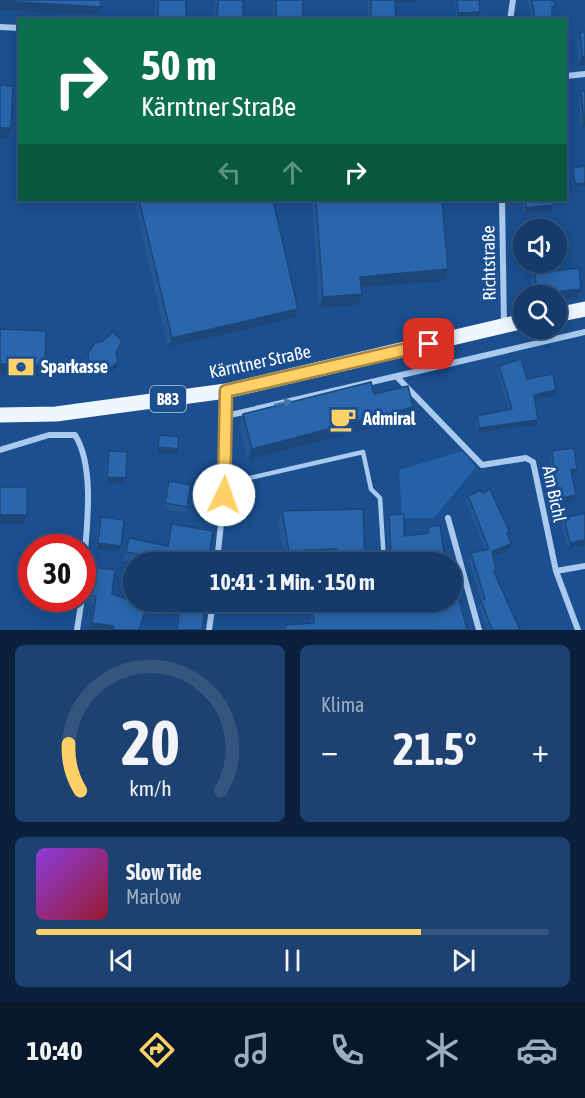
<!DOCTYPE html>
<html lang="de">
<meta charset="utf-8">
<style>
:root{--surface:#143b6b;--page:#1d4271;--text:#f1f3f6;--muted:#9dadc1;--line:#33557e;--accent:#ffd166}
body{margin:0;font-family:"Asap Condensed",sans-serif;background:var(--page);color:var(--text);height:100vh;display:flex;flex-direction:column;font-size:22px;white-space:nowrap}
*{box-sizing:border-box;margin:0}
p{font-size:20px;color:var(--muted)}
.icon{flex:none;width:33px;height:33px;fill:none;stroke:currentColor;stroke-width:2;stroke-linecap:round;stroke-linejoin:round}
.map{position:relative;height:630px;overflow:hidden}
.drawer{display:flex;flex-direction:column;gap:15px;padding:15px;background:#0b203b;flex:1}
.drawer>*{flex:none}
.hud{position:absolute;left:18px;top:18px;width:549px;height:183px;border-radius:0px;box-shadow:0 3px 15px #0003,0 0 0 2px var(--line);background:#0b6e4f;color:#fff;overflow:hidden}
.tools{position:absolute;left:513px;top:219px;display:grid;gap:12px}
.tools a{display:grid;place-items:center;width:54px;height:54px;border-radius:50%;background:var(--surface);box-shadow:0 3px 15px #0003,0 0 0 2px var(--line);font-size:30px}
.speed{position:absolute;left:18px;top:534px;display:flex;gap:12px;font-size:30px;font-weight:700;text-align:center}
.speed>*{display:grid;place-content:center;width:78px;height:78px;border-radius:50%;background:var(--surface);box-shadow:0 3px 15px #0003,0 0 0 2px var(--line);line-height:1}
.speed .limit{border:9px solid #d22;background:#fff;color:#111}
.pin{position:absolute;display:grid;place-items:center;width:51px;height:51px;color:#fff;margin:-26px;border-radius:12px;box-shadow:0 3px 9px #0006}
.me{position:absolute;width:66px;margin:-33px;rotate:3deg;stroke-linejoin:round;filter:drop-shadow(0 0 4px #0008)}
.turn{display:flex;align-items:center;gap:21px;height:126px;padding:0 24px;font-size:27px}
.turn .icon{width:78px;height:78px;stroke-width:2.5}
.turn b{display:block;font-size:42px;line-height:51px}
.lanes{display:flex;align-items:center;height:57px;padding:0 24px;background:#0003;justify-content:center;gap:30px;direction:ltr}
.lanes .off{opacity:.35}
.big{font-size:45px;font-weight:700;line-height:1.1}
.drawer .tile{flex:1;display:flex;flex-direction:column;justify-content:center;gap:9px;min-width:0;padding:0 21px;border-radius:9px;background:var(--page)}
.drawer .dial{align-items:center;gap:0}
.dial svg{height:156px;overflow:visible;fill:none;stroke:var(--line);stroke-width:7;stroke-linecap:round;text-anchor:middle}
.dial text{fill:var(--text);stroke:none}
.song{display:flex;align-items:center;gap:18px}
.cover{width:72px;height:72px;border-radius:9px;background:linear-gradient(135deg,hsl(270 70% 55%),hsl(350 70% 35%))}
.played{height:6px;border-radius:3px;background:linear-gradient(90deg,var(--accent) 75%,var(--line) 75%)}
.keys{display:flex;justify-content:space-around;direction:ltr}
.heat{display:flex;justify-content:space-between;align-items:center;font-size:33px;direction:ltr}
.drawer .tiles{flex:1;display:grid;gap:15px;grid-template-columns:1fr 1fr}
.tile:last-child{grid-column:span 2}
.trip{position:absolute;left:123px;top:552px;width:339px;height:60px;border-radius:30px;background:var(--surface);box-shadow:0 3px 15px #0003,0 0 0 2px var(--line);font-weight:700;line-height:60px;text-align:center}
.dock{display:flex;height:96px;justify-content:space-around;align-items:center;background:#08182b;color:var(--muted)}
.dock .icon{width:42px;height:42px}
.dock .current{color:var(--accent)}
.dock b{font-size:27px;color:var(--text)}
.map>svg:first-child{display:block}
</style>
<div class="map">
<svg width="585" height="630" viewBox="0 0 585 630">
<rect width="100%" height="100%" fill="#1b4f8f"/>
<path fill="#2461a8" d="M462 451 476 467 434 518H402L399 470Z"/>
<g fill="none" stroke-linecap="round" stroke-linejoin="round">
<path stroke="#a9c9ee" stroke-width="4.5" d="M226 475 245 479 363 452 371 489 380 498 384 562"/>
<path stroke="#a9c9ee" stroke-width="6" d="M510 20 513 0
M0 27 20 28
M566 76 585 74
M502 200 504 325
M397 377 482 465 526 458 533 462 556 571 578 630
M226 416 585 332
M0 450 49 435H75C98 471 84 546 82 589
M448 518 479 630
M217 562 226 475V393
M556 571 585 566
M77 630 82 598
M209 630 213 602"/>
<path stroke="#f0f6ff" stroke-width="15" d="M556 315 585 309
M0 415 56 414 226 391 524 321"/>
</g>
<path fill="#245895" d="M155 0H186V20H155Z
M215 0H243V20H214Z
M273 0H303V20H273Z
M368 0H425L395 4 396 20H368Z
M455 0H479L477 18 456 19Z
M528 0H554L552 20H531Z
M580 32 585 65H579L577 41Z
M581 91 585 127H581L579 97Z
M585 166 574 187 572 171 573 168Z
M134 200H273L295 318 168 347Z
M312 200H442L448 269 444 281 361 288 362 294 358 305 319 308Z
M522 200H553V205L551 211 524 214Z
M535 273 581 289 578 298 556 300V296H533L532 281Z
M122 341 116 354 118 362 116 368 107 375 95 377 87 370 86 359 88 353Z
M499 366 527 379 556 390 555 396 535 400 538 420 536 425 477 433 475 421 477 416 509 410 497 371Z
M374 394 413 407 409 418 248 460 239 425 243 414Z
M159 435 176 455 156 453 157 441Z
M109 451 126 478 123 484 105 483 107 457Z
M552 451 577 469 574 475H572L574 501 555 505 550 457Z
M169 481 187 507 185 513 163 509 166 487Z
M468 496 510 533 508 537 509 550 493 556 495 574 520 630H487L479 607 481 601 468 560 471 553 485 550 466 502Z
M282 511 365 562H334L333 560 285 562 278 522Z
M585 513 568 549 561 524 564 518Z
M389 515 404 536 426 534 428 527 444 553 442 559 421 562H414V561H389L387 521Z
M101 517 119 552 96 549 98 523Z
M172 524 208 562 134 563 123 561 126 546 129 538 167 545 169 532Z
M94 567 112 594 142 604V602H206L202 630H175L177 616 145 612 139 630H90L93 604 87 603 91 575Z
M316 602H452L467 630H283L285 625 309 623Z"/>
<path fill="#1d4779" d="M394 0H425L392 4Z
M0 1 101 7 97 15 0 10Z
M480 12 477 18 456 19 458 13Z
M585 56V65H579L582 57Z
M584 121H585V127H581Z
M0 128H11L7 138H0Z
M585 183V185L574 187 575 184Z
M553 205 551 211 524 214 526 208Z
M448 269 444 281 356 288 360 277Z
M581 289 578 298 556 300V296H537V294Z
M362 294 358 305 319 308 323 297Z
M298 309 295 318 168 347 172 338Z
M118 362 116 368 107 375 95 377 97 371Z
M0 364H13L9 375 0 374Z
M25 365 45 366 41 376 22 375 21 379 9 378 13 368Z
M556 390 555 396 532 400 534 395Z
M413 407 409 418 248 460 252 449Z
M538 420 536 425 477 433 479 428Z
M158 447 178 449 176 455 156 453Z
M577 469 574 475 569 476 571 470Z
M107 477 126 478 123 484 105 483Z
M576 495 574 501 555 505 557 499Z
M0 515H27L24 524H0Z
M585 540V545L568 549 570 543Z
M98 543 121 546 119 552 96 549Z
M511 544 509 550 489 558 492 551Z
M337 549 333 560 285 562 289 551Z
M444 553 442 559 415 562 417 557Z
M391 555H416L414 561H389Z
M144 603 180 608 177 616 141 612Z
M92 623 114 626 113 630H90Z"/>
<path fill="#2a66ad" stroke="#1d4779" stroke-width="1.5" d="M0 0H101V7L0 1Z
M158 0H186V20H158Z
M218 0H243V20H217Z
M276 0H303V20H276Z
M371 0H395L396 20H371Z
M457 0H479L480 12 458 13Z
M532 0H554L555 7H552V20H535Z
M580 32H585V56L582 57Z
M0 85 13 86 11 128H0Z
M581 91H585V121H584Z
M585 166V183L575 184 573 168Z
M139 200H273L298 309 172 338Z
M316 200H442L448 269 360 277 362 294 323 297Z
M525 200H553V205L526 208Z
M579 268 581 289 537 294 535 273Z
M0 329 46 331 45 366 25 365V368H13V364H0Z
M113 332 122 341 116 353 118 362 109 369 97 371 89 364 88 353 95 343 103 341Z
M521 359 527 379 553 374 556 390 534 395 538 420 479 428 477 416 512 409 499 366Z
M371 382 374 394 408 386 413 407 252 449 243 414Z
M159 435 179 437 178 449 158 447Z
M574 448 577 469 571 470 576 495 557 499 552 451Z
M109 451 127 452 126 478 107 477Z
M169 481 191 485 187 507 165 503Z
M0 487H27V515H0Z
M490 489 510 533H507L511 544 492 551 496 571 494 572 520 630H492L481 600 485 599 471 553 489 549 468 496 481 490 483 493Z
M363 509 365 562H338L337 549 289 551 282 511Z
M585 513V540L570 543 564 518Z
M404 514V536L429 533 428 527 440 525 444 553 417 557 416 555H391L389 515Z
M101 517 124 520 121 546 98 543Z
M172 524 213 531 208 562H147V556L126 552 129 538 168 546Z
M48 540 71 542 70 548H47Z
M243 559 262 561V562H242Z
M94 567 115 570 112 594 147 606 139 630H113L114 626 92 623 96 596 90 595Z
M453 575 467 630H285V625L314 623 313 612 318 611V602H452V576Z
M144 602H206L202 630H177L180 608 144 603Z"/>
<defs><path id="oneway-solid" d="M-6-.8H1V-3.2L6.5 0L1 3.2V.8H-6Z" transform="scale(1.5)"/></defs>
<use fill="#4674ac" href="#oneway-solid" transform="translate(283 403) rotate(-13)"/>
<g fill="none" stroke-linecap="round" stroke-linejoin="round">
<g stroke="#a68842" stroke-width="15">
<path id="route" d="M224 495 226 391 429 344"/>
</g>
<use href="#route" stroke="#ffd166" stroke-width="10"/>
</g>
<defs>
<g id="bank-bare" transform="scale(2.07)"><path d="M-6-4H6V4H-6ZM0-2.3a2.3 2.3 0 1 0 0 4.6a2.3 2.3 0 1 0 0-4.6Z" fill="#ffd166" stroke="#1b4f8f" stroke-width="2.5" paint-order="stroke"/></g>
<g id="cafe-bare" transform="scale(2.07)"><path d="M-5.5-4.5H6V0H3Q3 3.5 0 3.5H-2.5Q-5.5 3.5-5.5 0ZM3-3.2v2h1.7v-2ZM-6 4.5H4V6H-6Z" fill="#ffd166" stroke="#1b4f8f" stroke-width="2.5" paint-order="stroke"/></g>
</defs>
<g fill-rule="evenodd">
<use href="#bank-bare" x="21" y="367"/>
<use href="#cafe-bare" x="343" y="419"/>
</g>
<g text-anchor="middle" stroke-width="6" stroke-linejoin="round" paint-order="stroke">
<rect fill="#1b4f8f" stroke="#bbcadd" stroke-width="1.5" x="150" y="386" width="36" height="26" rx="4.5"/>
<g font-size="16" font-weight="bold" fill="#fff">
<text x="168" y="405">B83</text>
</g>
<g font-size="18" fill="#fff" stroke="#1b4f8f">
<text transform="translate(489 263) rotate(-91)" y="6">Richtstraße</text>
<text transform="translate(260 362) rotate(-12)" y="6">Kärntner Straße</text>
<text transform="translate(554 494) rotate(78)" y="6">Am Bichl</text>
</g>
<g font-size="18" font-weight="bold" fill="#fff" stroke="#1b4f8f" text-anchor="start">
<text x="41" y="373">Sparkasse</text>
<text x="363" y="425">Admiral</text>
</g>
</g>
</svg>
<div class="tools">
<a><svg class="icon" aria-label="sound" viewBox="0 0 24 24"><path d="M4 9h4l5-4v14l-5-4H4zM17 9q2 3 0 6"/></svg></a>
<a><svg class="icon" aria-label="search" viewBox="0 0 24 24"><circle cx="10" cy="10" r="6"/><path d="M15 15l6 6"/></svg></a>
</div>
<div class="speed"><div class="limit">30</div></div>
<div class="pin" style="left:429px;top:344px;background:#d93025"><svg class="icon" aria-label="arrive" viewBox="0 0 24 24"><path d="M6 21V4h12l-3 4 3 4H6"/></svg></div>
<svg class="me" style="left:224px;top:495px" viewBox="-20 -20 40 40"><circle r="19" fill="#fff"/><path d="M0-13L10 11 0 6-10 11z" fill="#ffd166"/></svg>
<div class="trip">10:41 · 1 Min. · 150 m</div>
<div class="hud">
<div class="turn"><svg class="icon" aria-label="right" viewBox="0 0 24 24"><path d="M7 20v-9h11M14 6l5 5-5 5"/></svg><div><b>50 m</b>Kärntner Straße</div></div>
<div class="lanes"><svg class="icon off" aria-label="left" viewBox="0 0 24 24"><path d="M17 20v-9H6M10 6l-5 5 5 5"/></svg><svg class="icon off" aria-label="ahead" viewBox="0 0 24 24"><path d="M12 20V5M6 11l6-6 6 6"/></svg><svg class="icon" aria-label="right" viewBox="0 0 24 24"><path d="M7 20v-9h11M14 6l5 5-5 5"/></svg></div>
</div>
</div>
<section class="drawer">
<div class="tiles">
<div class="tile dial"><svg viewBox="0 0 100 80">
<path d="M14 69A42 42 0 1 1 86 69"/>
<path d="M14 69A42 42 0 0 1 8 45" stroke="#ffd166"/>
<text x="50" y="56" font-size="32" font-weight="700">20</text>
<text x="50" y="72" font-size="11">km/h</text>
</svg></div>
<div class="tile"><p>Klima</p>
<div class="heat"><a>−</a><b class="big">21.5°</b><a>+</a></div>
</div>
<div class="tile">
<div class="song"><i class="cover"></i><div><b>Slow Tide</b><p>Marlow</p></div></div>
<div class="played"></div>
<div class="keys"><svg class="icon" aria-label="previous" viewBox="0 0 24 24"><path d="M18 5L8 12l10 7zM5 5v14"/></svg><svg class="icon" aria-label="pause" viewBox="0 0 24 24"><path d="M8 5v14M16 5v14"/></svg><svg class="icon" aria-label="next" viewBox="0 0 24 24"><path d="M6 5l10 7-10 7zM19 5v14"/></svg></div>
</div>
</div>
</section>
<nav class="dock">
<b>10:40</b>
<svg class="icon current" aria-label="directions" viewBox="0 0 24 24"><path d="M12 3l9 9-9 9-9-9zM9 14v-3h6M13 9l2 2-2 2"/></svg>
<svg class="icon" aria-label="music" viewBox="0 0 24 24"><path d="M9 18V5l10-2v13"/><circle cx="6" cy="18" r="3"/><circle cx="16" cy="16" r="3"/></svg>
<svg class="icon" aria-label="phone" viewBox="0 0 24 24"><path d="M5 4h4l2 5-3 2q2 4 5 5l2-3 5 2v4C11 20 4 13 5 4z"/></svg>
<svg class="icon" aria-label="climate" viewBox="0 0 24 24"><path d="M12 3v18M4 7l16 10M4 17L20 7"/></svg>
<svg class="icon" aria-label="car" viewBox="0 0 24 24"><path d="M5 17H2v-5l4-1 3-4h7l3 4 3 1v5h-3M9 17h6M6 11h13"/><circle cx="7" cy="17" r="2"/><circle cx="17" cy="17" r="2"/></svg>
</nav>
